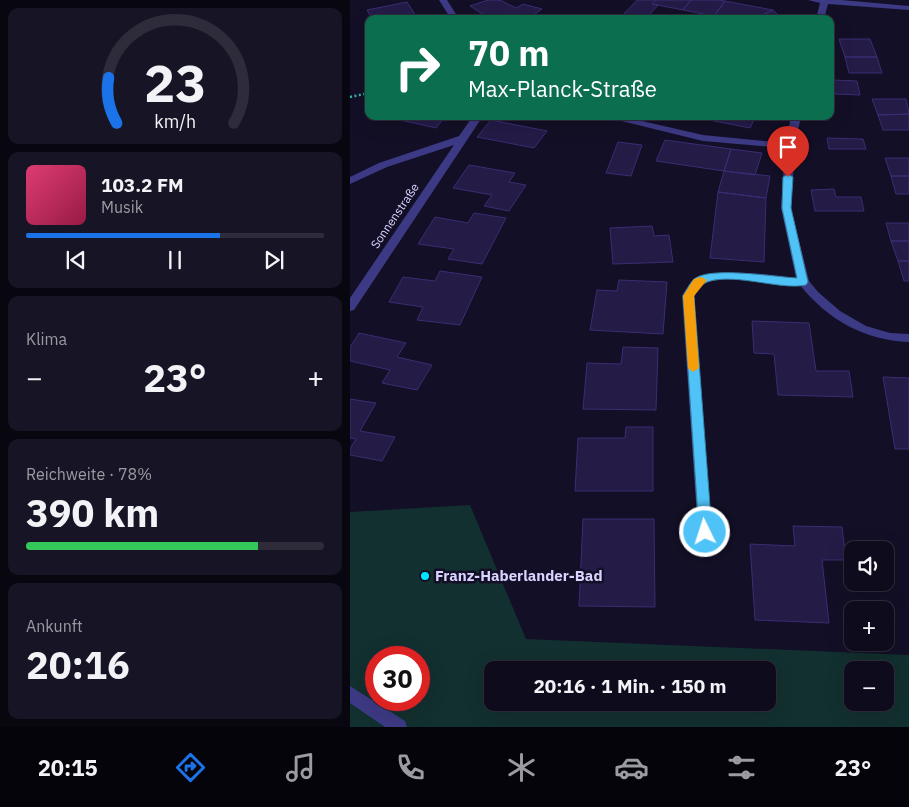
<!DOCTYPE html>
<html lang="de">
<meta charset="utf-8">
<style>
:root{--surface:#0e0b1c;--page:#171425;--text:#f1f3f6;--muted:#9b9ba3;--line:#2e2b3b;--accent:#1a73e8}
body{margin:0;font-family:"IBM Plex Sans",sans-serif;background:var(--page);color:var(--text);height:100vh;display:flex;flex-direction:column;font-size:19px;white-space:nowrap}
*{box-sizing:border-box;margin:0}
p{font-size:16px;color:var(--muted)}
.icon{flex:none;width:28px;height:28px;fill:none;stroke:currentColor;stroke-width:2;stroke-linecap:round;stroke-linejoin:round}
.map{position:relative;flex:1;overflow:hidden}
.drawer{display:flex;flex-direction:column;gap:8px;padding:8px;background:#08060f;width:350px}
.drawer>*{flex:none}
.hud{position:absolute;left:15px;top:15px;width:469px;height:105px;border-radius:10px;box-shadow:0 5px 20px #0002,0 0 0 1px var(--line);background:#0b6e4f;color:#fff;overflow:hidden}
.controls{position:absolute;left:494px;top:541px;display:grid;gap:10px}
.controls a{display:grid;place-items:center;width:50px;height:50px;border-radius:10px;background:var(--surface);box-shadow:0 5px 20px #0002,0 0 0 1px var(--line);font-size:25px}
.speed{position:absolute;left:15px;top:646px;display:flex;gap:10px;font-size:25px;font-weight:700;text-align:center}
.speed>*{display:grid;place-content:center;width:65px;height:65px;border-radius:50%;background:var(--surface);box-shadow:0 5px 20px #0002,0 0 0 1px var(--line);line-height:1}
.speed .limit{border:8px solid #d22;background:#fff;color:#111}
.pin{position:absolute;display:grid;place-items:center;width:42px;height:42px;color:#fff;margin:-51px -21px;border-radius:50% 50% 50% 0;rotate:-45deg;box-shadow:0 0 5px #0007}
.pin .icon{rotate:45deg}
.me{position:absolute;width:55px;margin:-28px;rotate:356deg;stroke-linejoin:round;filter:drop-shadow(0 0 4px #0008)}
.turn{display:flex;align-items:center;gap:18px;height:105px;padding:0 20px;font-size:22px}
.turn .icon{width:65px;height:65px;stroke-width:2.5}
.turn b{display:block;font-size:35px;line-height:42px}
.big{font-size:38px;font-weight:700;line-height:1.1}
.drawer .widget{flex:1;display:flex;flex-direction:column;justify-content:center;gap:8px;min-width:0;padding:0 18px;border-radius:10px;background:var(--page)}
.drawer .dial{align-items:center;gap:0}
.dial svg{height:130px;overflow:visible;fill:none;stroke:var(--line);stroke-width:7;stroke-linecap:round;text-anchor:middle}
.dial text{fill:var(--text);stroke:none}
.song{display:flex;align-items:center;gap:15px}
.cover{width:60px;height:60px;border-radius:8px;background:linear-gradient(135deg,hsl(340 70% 55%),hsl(340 70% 35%))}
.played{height:5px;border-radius:2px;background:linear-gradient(90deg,var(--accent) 65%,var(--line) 65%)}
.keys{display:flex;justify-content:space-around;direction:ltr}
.heat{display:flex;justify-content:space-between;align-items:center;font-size:28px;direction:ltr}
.charge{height:8px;border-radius:4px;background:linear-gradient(90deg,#34c759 78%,var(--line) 0)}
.trip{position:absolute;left:134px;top:661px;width:292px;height:50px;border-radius:10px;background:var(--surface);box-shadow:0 5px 20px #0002,0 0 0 1px var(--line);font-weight:700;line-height:50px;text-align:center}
.tab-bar{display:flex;height:80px;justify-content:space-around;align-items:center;background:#06040b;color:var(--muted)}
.tab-bar .icon{width:35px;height:35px}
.tab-bar .on{color:var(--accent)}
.tab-bar b{font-size:22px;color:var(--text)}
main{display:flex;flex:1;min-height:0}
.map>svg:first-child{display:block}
</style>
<main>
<section class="drawer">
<div class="widget dial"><svg viewBox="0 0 100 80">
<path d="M14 69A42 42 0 1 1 86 69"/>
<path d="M14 69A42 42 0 0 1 9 41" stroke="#1a73e8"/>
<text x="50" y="56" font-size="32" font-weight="700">23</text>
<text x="50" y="72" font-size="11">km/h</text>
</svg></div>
<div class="widget">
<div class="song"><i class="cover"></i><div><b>103.2 FM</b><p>Musik</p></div></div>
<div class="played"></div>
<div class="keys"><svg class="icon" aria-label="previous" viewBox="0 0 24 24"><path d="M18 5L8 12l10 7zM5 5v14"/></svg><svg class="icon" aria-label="pause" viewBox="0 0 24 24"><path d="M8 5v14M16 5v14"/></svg><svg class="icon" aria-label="next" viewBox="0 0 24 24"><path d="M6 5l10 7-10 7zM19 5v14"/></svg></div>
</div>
<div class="widget"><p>Klima</p>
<div class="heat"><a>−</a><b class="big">23°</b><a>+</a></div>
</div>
<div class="widget"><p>Reichweite · 78%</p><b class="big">390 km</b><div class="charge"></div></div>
<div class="widget"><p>Ankunft</p><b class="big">20:16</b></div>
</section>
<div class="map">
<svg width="559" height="727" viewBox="0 0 559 727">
<rect width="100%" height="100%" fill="#130f26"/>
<path fill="#12302f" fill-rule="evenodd" d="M120 505 176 639 559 655V727H0V512ZM26 658H69V700H26ZM142 670H418V702H142ZM502 670H535V702H502Z"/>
<path fill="#241b47" stroke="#3b2d73" d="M138 0H150L166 8 173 4 192 9 178 19 156 14 140 19 120 6Z
M287 0H306L302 4 308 5 296 19 270 18Z
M306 0H341L333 10 302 4Z
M341 0H368L375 1 364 16 333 10Z
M375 1 423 10 404 19H377L364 16Z
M57 2 68 19H35L34 16 22 19 17 10Z
M423 10 432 19H404Z
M489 39H520L527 57H495Z
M495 57H527L532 73H499Z
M483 80 507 81 510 95 485 94Z
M522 99H556L559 114 528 115Z
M559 114V130H533L528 115Z
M49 116H96L86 128 46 119Z
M350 116H406L400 128 349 118Z
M141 120 197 131 184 148 127 137Z
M477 138 513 139 516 149H479Z
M315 140 381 149 374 171 306 161Z
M268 142 292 145 281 176 256 173Z
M381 149 412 153 405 175 374 171Z
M535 158H559V176H541Z
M119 165 165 173 159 182 176 185 159 211 134 206 142 195 103 188Z
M374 171 420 176 416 198 368 192Z
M541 176H559V194H546Z
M484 189 486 197H511L514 211H465L461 190Z
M368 192 416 198 414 262 360 258Z
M124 213 156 218 132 264 98 259 104 249 68 244 85 217 118 223Z
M536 223H559V241H541Z
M302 226 304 236 319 235 323 262 263 264 260 228Z
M541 241H559V261H548Z
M548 261H559V281H554Z
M90 271 132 277 110 325 67 320 73 307 39 302 53 277 85 281Z
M269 280 317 282 313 334 240 330 247 290 267 291Z
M402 321 459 323 466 371H499L503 397 428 395 424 354 404 353Z
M9 333 56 343 47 357 82 365 67 390 32 383 40 370 0 361V347Z
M273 347 308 348 306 410 233 409 237 363 271 364Z
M533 377 559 378V449H545Z
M0 399 26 403 10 431 45 437 32 461 0 455V449L6 439 0 438Z
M276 427H303V491H225L228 438H275Z
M233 519H304L305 607 229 606Z
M443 526 492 527 496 560H472L479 623 405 620 400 544 445 546Z"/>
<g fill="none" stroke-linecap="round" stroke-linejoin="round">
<path stroke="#2fb8b0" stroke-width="2.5" stroke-dasharray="2 2.5" stroke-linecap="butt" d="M0 97 19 93"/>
<path fill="#3d3a85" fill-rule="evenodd" d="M89 0H97L109 19H101Z
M458 0H491L559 6V10L478 4 474 19H466L470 3Z
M123 116H133L4 310 0 311V298L104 145 37 167 0 184V177L29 163 109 136Z
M251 116H270L353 135 436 143 441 116H451L445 146 441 208 459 281 468 292 490 311 516 326 540 333 559 334V342C514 340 478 320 450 285 425 283 380 275 358 282 350 285 348 290 344 296L362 532 360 536 355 538 350 536 348 532 332 296C335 291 339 284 343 280 362 266 423 275 446 278L431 208 435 148 353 141Z
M0 686 55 721 57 727H35L0 703Z"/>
</g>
<path fill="#4fc3f7" stroke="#337fa1" d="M438 174 443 177 441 208 458 282 456 285C431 291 377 270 353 284 349 286 346 292 344 296L362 532 360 536 355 538 350 536 349 532 333 296C336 291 340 283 344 279 361 266 424 277 447 278L432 208 433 177Z"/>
<path fill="#f59e0b" d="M351 277 357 280 344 296 349 368 343 372 338 368 333 296 344 279Z"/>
<circle fill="#00e5ff" stroke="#130f26" stroke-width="2" cx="75" cy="576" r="5"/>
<g text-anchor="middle" stroke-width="5" stroke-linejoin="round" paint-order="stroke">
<g font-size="12" fill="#d9d4ff" stroke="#130f26">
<text transform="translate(45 216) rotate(-56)" y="4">Sonnenstraße</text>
</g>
<g font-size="15" font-weight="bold" fill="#d9d4ff" stroke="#130f26" text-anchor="start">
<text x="85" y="581">Franz-Haberlander-Bad</text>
</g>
</g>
</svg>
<div class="controls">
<a><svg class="icon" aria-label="sound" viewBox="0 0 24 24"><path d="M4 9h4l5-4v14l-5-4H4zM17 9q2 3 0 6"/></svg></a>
<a>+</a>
<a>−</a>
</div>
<div class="speed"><div class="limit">30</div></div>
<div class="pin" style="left:438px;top:177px;background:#d93025"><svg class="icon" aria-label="arrive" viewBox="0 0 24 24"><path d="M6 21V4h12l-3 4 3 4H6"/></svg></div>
<svg class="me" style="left:355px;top:532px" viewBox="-20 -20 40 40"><circle r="17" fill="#4fc3f7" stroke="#fff" stroke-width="3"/><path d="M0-11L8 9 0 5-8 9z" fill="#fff"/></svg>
<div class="trip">20:16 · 1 Min. · 150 m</div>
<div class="hud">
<div class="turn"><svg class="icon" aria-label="right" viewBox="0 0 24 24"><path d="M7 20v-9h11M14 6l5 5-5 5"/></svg><div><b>70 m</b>Max-Planck-Straße</div></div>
</div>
</div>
</main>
<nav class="tab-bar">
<b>20:15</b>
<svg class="icon on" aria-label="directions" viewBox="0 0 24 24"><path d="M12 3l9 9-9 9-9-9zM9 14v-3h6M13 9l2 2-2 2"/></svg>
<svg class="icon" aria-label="music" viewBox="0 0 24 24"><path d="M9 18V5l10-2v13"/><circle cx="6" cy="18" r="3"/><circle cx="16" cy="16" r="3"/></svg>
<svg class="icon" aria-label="phone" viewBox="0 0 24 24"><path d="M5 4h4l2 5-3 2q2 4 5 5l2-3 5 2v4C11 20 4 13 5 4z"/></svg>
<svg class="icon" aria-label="climate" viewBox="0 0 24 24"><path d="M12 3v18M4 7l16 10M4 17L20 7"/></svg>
<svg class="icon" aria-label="car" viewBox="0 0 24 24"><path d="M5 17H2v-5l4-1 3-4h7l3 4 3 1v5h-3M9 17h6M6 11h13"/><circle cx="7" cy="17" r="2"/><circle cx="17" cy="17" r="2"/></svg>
<svg class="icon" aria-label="filters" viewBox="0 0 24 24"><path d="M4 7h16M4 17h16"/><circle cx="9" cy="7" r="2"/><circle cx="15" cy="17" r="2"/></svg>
<b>23°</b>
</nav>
